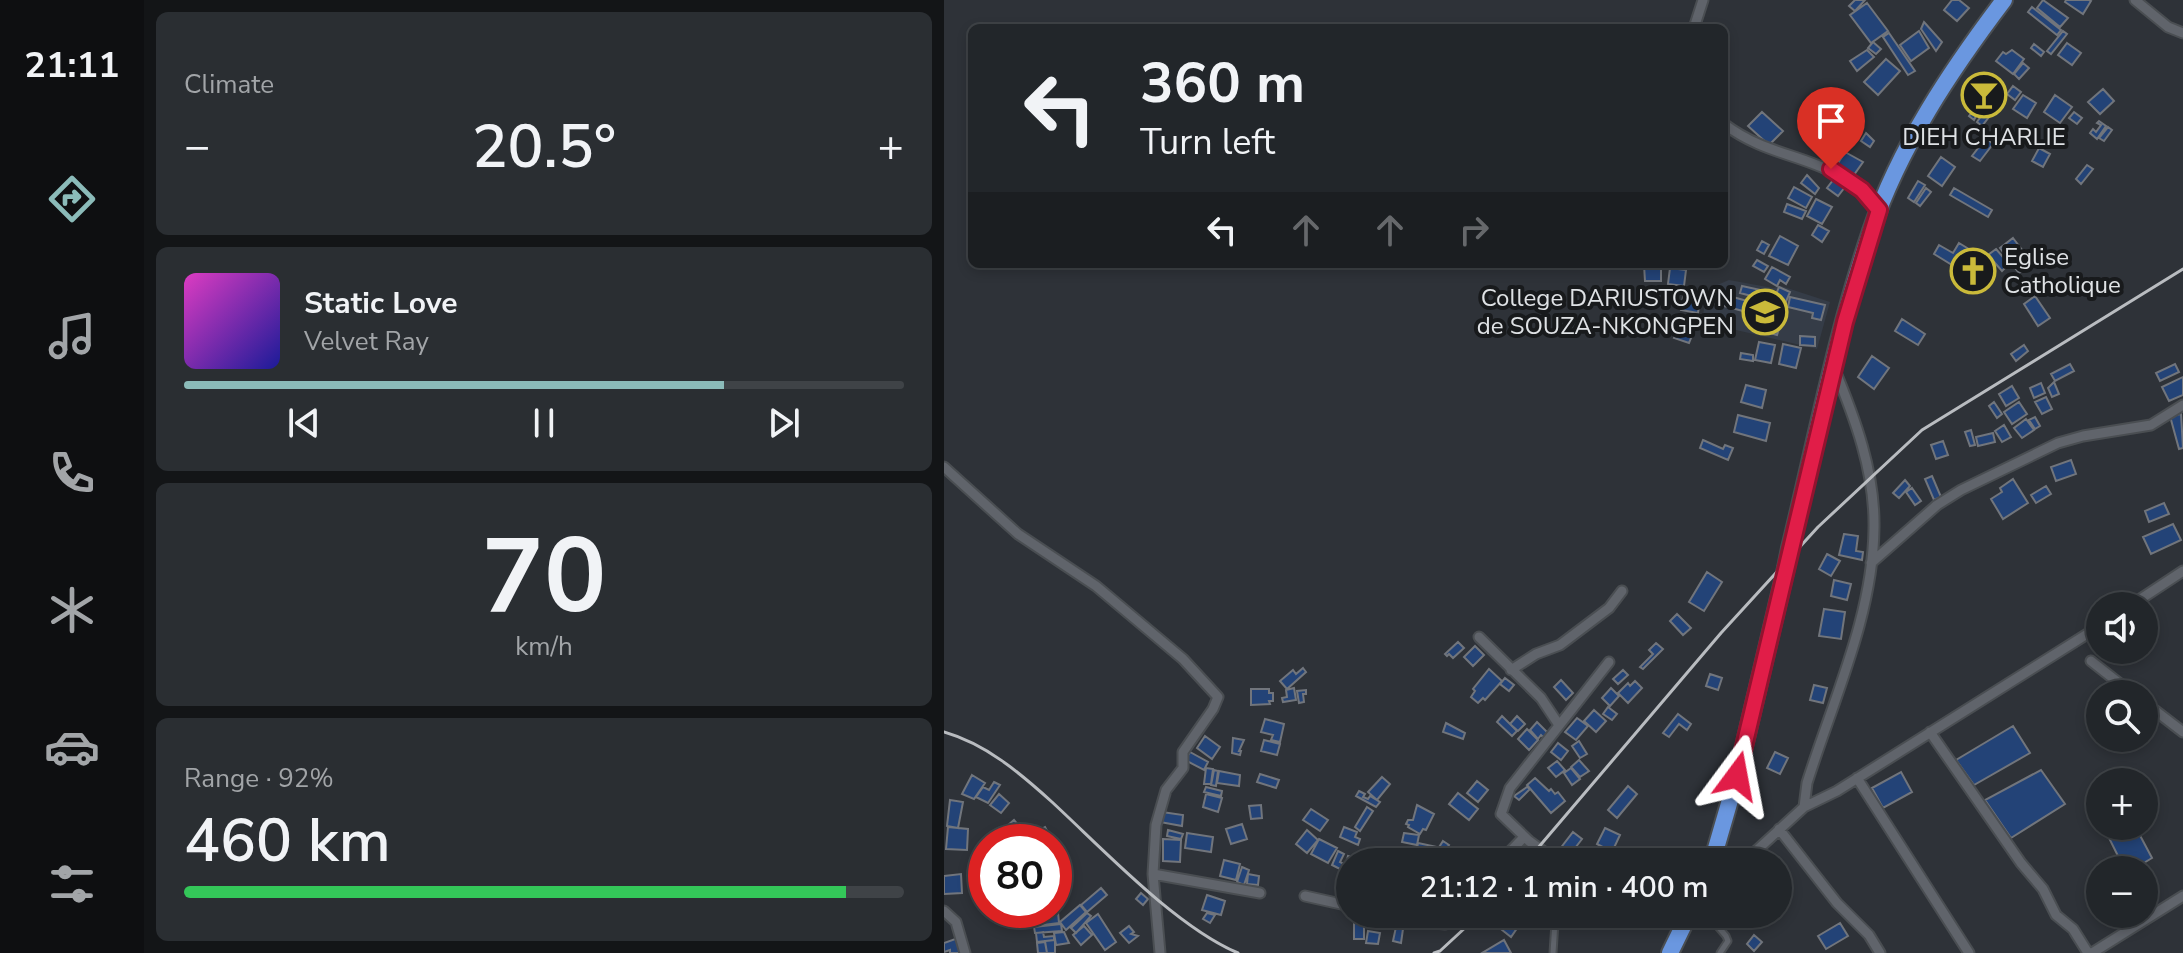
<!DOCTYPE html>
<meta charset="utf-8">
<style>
:root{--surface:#22262a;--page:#2a2e32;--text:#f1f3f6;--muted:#a2a5a8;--line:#3f4347;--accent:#8bbbb9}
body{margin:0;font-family:"Nunito Sans",sans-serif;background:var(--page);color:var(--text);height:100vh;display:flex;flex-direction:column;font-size:30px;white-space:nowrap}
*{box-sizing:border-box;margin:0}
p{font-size:26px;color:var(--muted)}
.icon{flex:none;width:44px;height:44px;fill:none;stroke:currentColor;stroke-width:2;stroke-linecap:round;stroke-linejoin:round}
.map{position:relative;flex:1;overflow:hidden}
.drawer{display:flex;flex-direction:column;gap:12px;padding:12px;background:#131517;width:800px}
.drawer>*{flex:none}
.hud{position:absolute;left:24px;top:24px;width:760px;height:244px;border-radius:12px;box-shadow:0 4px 12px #0003,0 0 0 2px var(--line);background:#22262a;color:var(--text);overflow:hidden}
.tools{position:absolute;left:1142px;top:592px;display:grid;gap:16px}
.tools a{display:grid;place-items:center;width:72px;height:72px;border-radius:50%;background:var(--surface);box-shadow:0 4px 12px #0003,0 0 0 2px var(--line);font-size:40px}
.speed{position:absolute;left:24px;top:824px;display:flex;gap:16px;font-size:40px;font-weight:700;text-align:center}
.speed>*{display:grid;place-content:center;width:104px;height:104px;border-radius:50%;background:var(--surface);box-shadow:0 4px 12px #0003,0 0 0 2px var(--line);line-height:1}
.speed .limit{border:12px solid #d22;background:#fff;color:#111}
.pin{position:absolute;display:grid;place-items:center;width:68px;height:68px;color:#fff;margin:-82px -34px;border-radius:50% 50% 50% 0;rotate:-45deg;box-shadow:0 0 8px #0007}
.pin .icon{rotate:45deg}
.me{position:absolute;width:88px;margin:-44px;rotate:13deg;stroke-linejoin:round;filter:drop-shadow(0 0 6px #0008)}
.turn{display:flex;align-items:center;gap:28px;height:168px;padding:0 40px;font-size:36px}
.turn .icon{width:104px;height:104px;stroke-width:2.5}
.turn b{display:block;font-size:56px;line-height:68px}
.lanes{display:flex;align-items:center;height:76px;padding:0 40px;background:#0003;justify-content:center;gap:40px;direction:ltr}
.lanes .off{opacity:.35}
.big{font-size:60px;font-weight:600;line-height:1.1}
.drawer .card{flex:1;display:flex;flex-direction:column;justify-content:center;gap:12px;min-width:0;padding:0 28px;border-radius:12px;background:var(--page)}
.drawer .dial{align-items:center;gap:0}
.dial b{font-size:104px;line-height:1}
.song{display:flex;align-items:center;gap:24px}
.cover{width:96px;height:96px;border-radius:12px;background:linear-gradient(135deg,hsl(310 70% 55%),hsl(240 70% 35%))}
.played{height:8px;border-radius:4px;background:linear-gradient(90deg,var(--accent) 75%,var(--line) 75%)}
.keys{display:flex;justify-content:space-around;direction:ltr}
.heat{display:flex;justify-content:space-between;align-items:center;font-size:44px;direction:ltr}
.charge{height:12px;border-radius:6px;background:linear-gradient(90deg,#34c759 92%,var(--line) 0)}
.trip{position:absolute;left:392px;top:848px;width:456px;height:80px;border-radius:40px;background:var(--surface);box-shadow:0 4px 12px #0003,0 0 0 2px var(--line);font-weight:600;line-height:80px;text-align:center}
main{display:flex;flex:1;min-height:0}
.dock{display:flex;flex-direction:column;width:144px;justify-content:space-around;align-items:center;background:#0e0f11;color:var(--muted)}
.dock .icon{width:56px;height:56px}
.dock .on{color:var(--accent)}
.dock b{font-size:36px;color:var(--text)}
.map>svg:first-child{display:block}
</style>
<main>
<nav class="dock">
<b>21:11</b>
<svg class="icon on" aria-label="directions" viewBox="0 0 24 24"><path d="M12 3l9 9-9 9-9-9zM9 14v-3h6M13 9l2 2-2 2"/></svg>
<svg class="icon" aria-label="music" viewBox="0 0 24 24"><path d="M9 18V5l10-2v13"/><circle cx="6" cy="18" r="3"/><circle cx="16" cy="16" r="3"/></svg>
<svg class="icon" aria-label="phone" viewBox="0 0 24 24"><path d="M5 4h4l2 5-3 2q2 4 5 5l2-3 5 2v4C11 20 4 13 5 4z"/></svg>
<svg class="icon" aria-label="climate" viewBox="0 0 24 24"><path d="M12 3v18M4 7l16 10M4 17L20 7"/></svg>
<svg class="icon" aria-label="car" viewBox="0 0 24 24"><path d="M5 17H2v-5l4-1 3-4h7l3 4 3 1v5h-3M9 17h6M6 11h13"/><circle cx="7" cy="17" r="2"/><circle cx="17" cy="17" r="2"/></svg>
<svg class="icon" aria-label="filters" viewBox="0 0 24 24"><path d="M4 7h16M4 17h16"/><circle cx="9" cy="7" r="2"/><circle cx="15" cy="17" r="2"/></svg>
</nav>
<section class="drawer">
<div class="card"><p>Climate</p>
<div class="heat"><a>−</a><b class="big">20.5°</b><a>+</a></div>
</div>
<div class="card">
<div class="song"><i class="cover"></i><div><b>Static Love</b><p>Velvet Ray</p></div></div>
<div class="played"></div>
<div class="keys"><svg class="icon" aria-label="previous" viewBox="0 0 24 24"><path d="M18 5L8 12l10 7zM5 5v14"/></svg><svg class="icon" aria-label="pause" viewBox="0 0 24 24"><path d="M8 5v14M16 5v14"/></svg><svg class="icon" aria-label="next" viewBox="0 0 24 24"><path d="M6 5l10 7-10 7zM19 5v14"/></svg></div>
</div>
<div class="card dial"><b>70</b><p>km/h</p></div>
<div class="card"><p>Range · 92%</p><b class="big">460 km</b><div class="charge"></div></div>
</section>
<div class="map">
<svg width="1239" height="953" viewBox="0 0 1239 953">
<rect width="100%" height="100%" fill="#2e3238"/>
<path fill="#353c47" d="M785 280 829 288 837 286 886 302 873 349 758 322 762 296 771 286Z"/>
<path fill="#234377" stroke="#71757c" stroke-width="2" d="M911 0H921L911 11 905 6Z
M1008 0H1015L1025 8 1013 21 1000 10Z
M1099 0 1124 18 1116 27 1093 8Z
M1122 0H1145L1147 1 1139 14 1121 2Z
M923 3 944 31 927 43 906 15Z
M1088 7 1117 30 1113 35 1084 12Z
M980 22 998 42 992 51 977 29Z
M975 31 985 48 967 61 956 45Z
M1119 31 1123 34 1107 54 1103 51Z
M945 33 971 71 964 75 939 37Z
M929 42 937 49 932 54 924 48Z
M1123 43 1137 53 1128 65 1114 55Z
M1090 44 1100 52 1097 56 1087 48Z
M923 50 930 57 913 71 906 61Z
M1068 50 1080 59 1069 74 1052 61 1059 52 1062 54Z
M942 59 956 71 934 95 920 82Z
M1079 63 1085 68 1075 79 1070 74Z
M1033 85 1051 99 1046 105 1029 91Z
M1069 86 1077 92 1071 100 1063 94Z
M1159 89 1170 101 1156 114 1144 102Z
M1079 95 1092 103 1083 118 1069 109Z
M1111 95 1128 107 1116 123 1100 112Z
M890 101 896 105 899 101 908 107 895 123 881 113Z
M1035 103 1038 105 1030 120 1025 116Z
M1042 109 1048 113 1038 126 1033 122Z
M818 112 839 131 825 145 804 126Z
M1130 112 1138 118 1133 124 1125 118Z
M1155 121 1162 126 1153 139 1146 133 1149 129 1152 132 1157 125 1153 123Z
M1164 127 1168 130 1160 141 1155 138Z
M922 133 930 141 926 147 917 141Z
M1042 138 1049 144 1036 161 1028 156Z
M1095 148 1106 154 1099 167 1088 161Z
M884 149 894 156 888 165 884 162 888 156 882 152Z
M901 152 919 162 907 179 891 168Z
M997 157 1011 167 998 186 984 176Z
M1143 165 1149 169 1137 184 1132 179Z
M863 175 875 188 871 194 857 183Z
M893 175 904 183 894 196 883 188Z
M974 181 981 185 970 202 964 198Z
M850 187 868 197 862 208 844 198Z
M982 188 987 192 976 206 972 203Z
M1010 188 1048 210 1044 217 1006 195Z
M872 199 888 207 878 224 863 216Z
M843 204 862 211 858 219 840 212Z
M874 225 885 231 878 242 868 235Z
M836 236 854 246 844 265 825 256Z
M1069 238 1088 263 1075 273 1056 248Z
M818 241 825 245 820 254 813 250Z
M1015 243 1046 262 1034 281 990 254 995 245 1009 253Z
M1052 249 1065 264 1058 271 1044 255Z
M813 260 824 266 820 272 809 266Z
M717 264V281H701L700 265Z
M828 267 846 277 842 284 836 280 833 286 821 279Z
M726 268 742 270 740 286 724 284Z
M798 286 821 291 819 299 796 293Z
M835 287 846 292 841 304 830 299Z
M740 290 757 293 754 313 737 310Z
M768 291 817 305 814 315 765 302Z
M1091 296 1106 318 1094 326 1080 304Z
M846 297 881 305 877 320 868 318 869 313 844 307Z
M820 302 841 309 833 335 812 329Z
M958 319 981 334 974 345 951 331Z
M740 324 751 328 745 343 730 338 733 331 737 333Z
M856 336 871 337V346L856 345Z
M815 342 831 345 827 363 811 360Z
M839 344 857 348 852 368 835 364Z
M1080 345 1084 351 1072 361 1067 354Z
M797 353 809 355V361L796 359Z
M928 356 945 368 930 389 914 377Z
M1126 364 1130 371 1111 381 1107 374Z
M1231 364 1235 372 1216 381 1212 373Z
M1239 377V395L1225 401 1218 387Z
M1110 382 1115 394 1108 397 1104 388Z
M1097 383 1101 393 1090 398 1086 388Z
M802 385 822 390 818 408 797 402Z
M1068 386 1075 398 1062 406 1055 394Z
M1102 397 1108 409 1098 414 1091 402Z
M1050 402 1058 414 1053 418 1045 406Z
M1075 402 1083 414 1068 424 1060 412Z
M1237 414 1239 448 1235 449 1226 416Z
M794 415 826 423 822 441 790 432Z
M1091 417 1096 426 1091 429 1085 420Z
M1082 419 1090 430 1078 438 1070 428Z
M1060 425 1067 437 1058 442 1051 431Z
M1027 430 1031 445 1026 446 1021 432Z
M1049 433 1051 442 1034 446 1032 437Z
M759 440 779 449 781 445 789 448 784 460 756 448Z
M999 441 1004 455 992 459 987 445Z
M1127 460 1132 474 1112 481 1107 467Z
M988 476 997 497 990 500 981 479Z
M1069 479 1084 503 1059 519 1047 499 1058 492 1056 488Z
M961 480 966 486 955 498 949 493Z
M1102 486 1107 494 1092 503 1087 495Z
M968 488 977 501 971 505 962 492Z
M1220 503 1225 514 1205 522 1201 511Z
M1229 524 1237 540 1207 554 1199 537Z
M900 534 914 536 912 551 919 552 918 560 895 555Z
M883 554 896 561 887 576 875 569Z
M763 572 778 582 760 611 745 602Z
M890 580 907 584 903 600 887 596Z
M880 609 901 612 897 639 875 636Z
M733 614 747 628 739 635 726 621Z
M514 642 520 648 509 658 505 654 503 656 501 654Z
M712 643 719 649 699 669 696 667 709 654 705 650Z
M531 646 540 655 529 666 520 657Z
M359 668 362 672 343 689 336 681 349 670 352 674Z
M545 669 558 681 541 700 539 698 534 703 527 697 531 691 529 689Z
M679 670 684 675 674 684 669 679Z
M766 674 778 678 774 690 762 686Z
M561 678 570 685 565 691 556 684Z
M617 680 629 693 622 700 610 687Z
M691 681 698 688 684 703 674 693 684 683 686 686Z
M870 685 883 688 879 703 866 700Z
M350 688 352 700 339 702 338 698 343 697 342 690Z
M667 688 675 696 666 706 658 698Z
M307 689H325V693H329V701H325L326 704 307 705Z
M362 690V694H359L360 702 355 703 353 691Z
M664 707 673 714 668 720 659 714Z
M650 710 662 721 652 732 640 721Z
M734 714 747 724 743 730 735 724 725 737 719 733Z
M558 716 573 731 568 736 553 722Z
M573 716 581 724 574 731 566 724Z
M633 718 644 726 632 740 621 732Z
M321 719 340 724 336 742 327 740 329 735 317 732Z
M593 722 609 738 605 743 597 735 594 739 586 730Z
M502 723 521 733 519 739 499 732Z
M1069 726 1086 753 1030 785 1012 760Z
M583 729 594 740 585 750 574 739Z
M261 736 276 747 268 759 253 748Z
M289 738 300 740 295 751H297L296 755 288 753Z
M320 740 336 744 333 755 317 751Z
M635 741 643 754 636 758 628 746Z
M614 743 624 751 617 760 607 752Z
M246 752 264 762 260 770 241 760Z
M831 752 844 758 836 774 823 768Z
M635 760 645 771 636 777 627 767Z
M613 761 621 770 612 777 604 768Z
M262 768 269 769 267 784H260Z
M627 768 636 779 628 785 620 773Z
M270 770 274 771 272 786 267 785Z
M1097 770 1121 804 1067 838 1041 800Z
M275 771 296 775 295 786 273 783Z
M957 772 968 792 939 808 928 788Z
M316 774 335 780 332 788 313 782Z
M28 775 41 783 30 799 18 794Z
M438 777 446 784 433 800 424 792Z
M591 778 605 791 607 789 611 794 614 792 621 801 607 813 583 785Z
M533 781 544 790 534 802 523 793Z
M50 782 56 785 44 803 32 797 39 787 45 790Z
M684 786 693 794 673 818 664 810Z
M262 787 278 791 277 796 260 792Z
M583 787 586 789 575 800 570 796Z
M415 791 421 794 419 797 424 799 426 796 436 802 432 807 412 796Z
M514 793 534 809 525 820 505 804Z
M55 794 65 803 57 813 46 805Z
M262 794 278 798 274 812 259 807Z
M6 800 19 802 14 828 3 826Z
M317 805 318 818 307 819 305 806Z
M473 805 490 814 482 830 479 829 476 834 464 827 465 825 462 824 464 820H469Z
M423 807 429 811 416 831 411 827Z
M367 809 384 820 376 831 359 820Z
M218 812 239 815 238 826 216 822Z
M70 820 76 827 62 839 56 832Z
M298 824 303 839 287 844 282 829Z
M1182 826H1191L1208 858 1188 870H1181L1164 836Z
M4 827 24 829 23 850 2 849Z
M101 827 109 842H88L84 836Z
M400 827 413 832 411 837 416 839 414 845 396 837Z
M661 828 676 835 668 852 653 844Z
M224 830 239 834 237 839 223 836Z
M363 830 374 840 363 853 352 844Z
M629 832 638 839 621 861 612 854Z
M49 833 55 836 51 842H42V859L32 851Z
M243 833 269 837 267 852 241 848Z
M460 833 475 835 473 845 458 842Z
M219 839 237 840 236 862 219 861Z
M375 839 393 848 384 863 367 854Z
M499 841 505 845 498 856 492 852Z
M474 843 493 847 491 857 472 854Z
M394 851 400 854 396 862 400 864 398 870 388 865Z
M511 852 519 857 517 862H505Z
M404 856 420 860V862H406V871L400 870Z
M40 859 42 860V873L34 867Z
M280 860 296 864 292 880 276 876Z
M298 867 305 870 300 885 293 882Z
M17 874 18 893 0 894V876Z
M304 874 315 876 314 885 303 884Z
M157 888 163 895 143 912 137 905Z
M197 893 204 899 199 905 192 899Z
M263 895 281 901 277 915 258 910Z
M110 902H113L115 923 91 926 89 910H110Z
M136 905 142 912 122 930 116 922Z
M143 913 147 916 132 933 127 928Z
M263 913 271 915 266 923 259 919Z
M154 914 172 942 161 950 142 923Z
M483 914H502L497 926 481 919Z
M565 914 578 921 567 937 553 926Z
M586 914H606L604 923 584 920Z
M410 921H420V939H410Z
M896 923 904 936 882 949 874 936Z
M117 924 118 931 91 933 90 927Z
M140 926 148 935 137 945 129 935Z
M185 926 190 932 187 934 194 936 185 943 176 933Z
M452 927 459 929 457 943 449 941Z
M424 931 436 933 434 944 422 943Z
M99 932 100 937 110 936V940L93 942 92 933Z
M120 932 125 943 112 945 110 933Z
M810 935 818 942 810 951 803 944Z
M14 938 17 953H6V950L0 952V943Z
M111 940V953H103L101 941Z
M560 940 567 953H538Z
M101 942 103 953H94L93 943Z"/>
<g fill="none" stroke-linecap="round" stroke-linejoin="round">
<g stroke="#4a4e52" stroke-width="9">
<path id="service" d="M763 914 782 936 784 941 776 953
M609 953 611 922"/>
</g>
<g stroke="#4a4e52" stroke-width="13">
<path id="minor" d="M1191 0 1224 27 1239 33
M750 28 759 0
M780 124C834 165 888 151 935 210
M0 467 74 534 152 586 239 659 274 697 269 709 239 752V768L222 790 212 825 209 874 216 953
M927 563 993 505 1017 490 1114 443 1139 436 1207 425 1239 405
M1186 606 1239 571
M535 637 597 698 615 725
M1147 661 1189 694
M567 670 592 654 616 645 665 608 678 591
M1200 702 1239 732
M986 732 1077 863 1099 889 1112 915 1129 929 1144 953
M913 778 1025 953
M860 807 863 783C889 700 929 616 930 528 931 472 911 418 890 368
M835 829 893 903 925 935 936 953
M556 862 580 837
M614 862 585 841 557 814 566 788 665 662
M800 862 860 807 893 791 1156 626
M209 874 316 893
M361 896 406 906
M0 911 12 922 21 953
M440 914 478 922 501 924 513 914
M1148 953 1239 896"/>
</g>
<g stroke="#4a4e52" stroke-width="20">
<path id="trunk" d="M846 548C872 442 892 334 927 231 956 146 1007 70 1060 0
M768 862 793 776 842 568
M726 953 745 914"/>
</g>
<use href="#service" stroke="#60646b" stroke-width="5"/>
<use href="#minor" stroke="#60646b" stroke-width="9"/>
<use href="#trunk" stroke="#6a97e0" stroke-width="16"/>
<path stroke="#b9bcc0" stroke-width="3" d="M0 732C42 744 76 773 108 802 160 850 231 926 294 953
M582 862 777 633 874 527 978 430 1239 269
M490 953 496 951 536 914"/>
<g stroke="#4a4e52" stroke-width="20" stroke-linecap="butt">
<path id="trunk-bridge" d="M842 568 846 548"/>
</g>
<use href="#trunk-bridge" stroke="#6a97e0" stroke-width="16"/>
</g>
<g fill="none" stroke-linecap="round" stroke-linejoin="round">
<g stroke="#92132f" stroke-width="20">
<path id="route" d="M793 776 901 322 935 210 918 190 887 169"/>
</g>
<use href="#route" stroke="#e11d48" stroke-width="14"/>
</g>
<defs>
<g id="bar-ring" transform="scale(2.3)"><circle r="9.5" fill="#181a1c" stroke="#caba3a" stroke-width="1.5"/><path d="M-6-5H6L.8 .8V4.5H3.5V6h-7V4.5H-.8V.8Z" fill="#caba3a"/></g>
<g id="church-ring" transform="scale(2.3)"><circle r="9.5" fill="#181a1c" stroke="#caba3a" stroke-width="1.5"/><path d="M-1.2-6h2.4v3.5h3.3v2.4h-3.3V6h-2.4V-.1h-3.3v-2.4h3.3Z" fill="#caba3a"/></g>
<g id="school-ring" transform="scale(2.3)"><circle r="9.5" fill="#181a1c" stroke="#caba3a" stroke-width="1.5"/><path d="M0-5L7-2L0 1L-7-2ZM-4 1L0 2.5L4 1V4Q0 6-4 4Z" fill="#caba3a"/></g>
</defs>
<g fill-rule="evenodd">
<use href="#bar-ring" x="1040" y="95"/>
<use href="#church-ring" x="1029" y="271"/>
<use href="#school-ring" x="821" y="312"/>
</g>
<g text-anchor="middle" stroke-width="8" stroke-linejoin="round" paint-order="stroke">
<g font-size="24" fill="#dfe2e5" stroke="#181a1c">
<text x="1040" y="145">DIEH CHARLIE</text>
<text x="1060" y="265" text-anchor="start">Eglise<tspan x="1060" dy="28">Catholique</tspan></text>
<text x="790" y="306" text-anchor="end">College DARIUSTOWN<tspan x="790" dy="28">de SOUZA-NKONGPEN</tspan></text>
</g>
</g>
</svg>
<div class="tools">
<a><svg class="icon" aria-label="sound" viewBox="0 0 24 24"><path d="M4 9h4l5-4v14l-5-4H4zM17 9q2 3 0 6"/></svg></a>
<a><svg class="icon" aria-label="search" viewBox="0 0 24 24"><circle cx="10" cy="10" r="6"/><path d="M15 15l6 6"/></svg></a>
<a>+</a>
<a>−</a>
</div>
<div class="speed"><div class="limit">80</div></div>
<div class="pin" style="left:887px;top:169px;background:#d93025"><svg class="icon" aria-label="arrive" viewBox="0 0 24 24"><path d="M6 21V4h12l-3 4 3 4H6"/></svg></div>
<svg class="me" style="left:793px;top:776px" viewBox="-20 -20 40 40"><path d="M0-17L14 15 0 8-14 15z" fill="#e11d48" stroke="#fff" stroke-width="4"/></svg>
<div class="trip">21:12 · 1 min · 400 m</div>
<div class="hud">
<div class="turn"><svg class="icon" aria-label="left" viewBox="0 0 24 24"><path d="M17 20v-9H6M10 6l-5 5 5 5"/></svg><div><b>360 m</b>Turn left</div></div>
<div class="lanes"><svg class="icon" aria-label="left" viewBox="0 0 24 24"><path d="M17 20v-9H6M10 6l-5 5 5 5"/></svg><svg class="icon off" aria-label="ahead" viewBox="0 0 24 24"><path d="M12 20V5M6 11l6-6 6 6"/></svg><svg class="icon off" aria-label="ahead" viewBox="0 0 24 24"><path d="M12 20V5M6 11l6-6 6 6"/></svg><svg class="icon off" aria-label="right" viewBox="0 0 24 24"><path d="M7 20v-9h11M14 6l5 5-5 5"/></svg></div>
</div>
</div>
</main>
